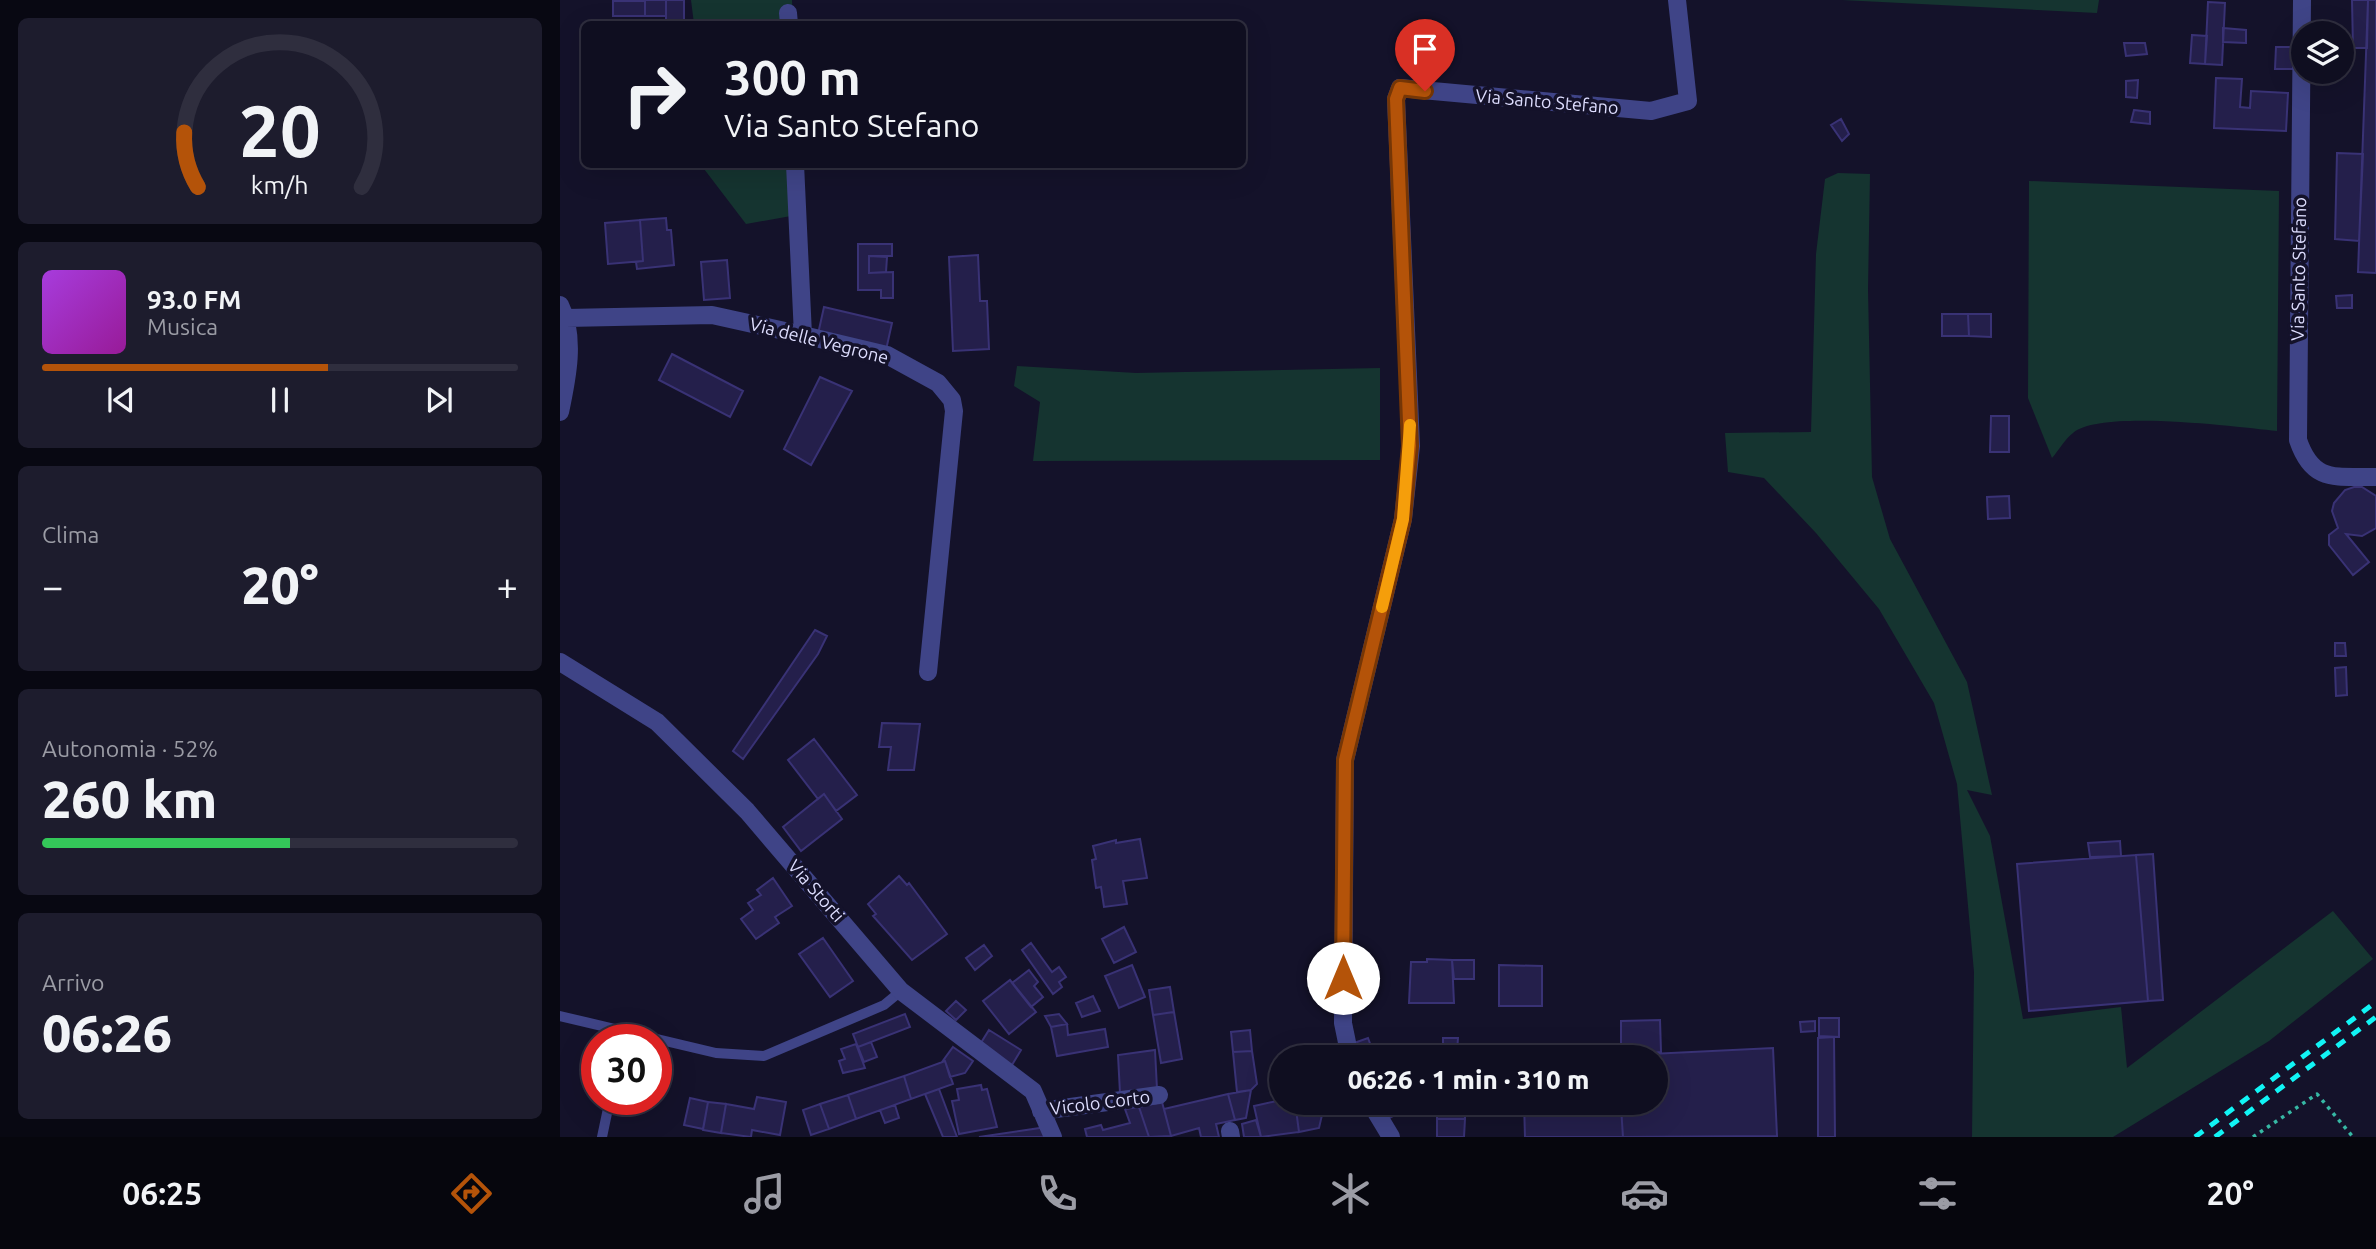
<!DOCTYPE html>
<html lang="it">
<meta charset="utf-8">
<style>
:root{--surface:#0f0e20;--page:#1d1c2d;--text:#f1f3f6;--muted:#9b9ca5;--line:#2f2e3e;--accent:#b45309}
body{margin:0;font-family:Ubuntu,sans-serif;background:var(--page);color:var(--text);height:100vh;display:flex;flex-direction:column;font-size:26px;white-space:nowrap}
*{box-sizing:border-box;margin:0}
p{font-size:23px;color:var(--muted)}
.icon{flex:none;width:38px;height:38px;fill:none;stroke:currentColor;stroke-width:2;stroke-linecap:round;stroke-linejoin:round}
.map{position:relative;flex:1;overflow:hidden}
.side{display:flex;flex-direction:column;gap:18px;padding:18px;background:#080812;width:560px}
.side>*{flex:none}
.guide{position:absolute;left:21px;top:21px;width:665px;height:147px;border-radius:10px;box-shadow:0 7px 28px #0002,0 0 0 2px var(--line);background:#0f0e20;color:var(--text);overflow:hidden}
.controls{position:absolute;left:1731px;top:21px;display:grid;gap:14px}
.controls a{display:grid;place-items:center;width:63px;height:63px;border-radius:50%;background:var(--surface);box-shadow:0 7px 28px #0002,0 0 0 2px var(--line);font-size:35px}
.speed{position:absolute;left:21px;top:1024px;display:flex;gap:14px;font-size:35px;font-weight:700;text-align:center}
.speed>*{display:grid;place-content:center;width:91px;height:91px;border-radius:50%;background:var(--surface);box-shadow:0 7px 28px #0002,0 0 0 2px var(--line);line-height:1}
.speed .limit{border:10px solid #d22;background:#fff;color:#111}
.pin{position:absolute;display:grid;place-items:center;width:60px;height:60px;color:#fff;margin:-72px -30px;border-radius:50% 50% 50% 0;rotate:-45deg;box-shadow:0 0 7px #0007}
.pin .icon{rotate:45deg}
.me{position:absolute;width:77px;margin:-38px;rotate:0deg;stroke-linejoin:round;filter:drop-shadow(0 0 5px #0008)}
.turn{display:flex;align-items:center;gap:24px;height:147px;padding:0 28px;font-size:32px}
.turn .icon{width:91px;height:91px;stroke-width:2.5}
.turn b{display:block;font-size:49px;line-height:60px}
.big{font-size:52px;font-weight:800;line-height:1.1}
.side .tile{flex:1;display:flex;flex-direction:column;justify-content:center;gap:10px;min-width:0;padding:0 24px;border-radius:10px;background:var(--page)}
.side .dial{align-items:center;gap:0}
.dial svg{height:182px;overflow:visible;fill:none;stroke:var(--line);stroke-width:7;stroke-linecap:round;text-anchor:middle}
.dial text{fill:var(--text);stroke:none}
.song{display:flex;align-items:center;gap:21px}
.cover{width:84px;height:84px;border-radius:10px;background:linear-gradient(135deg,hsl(280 70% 55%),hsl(300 70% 35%))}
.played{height:7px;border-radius:4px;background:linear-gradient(90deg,var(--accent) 60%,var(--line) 60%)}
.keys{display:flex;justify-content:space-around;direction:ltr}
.heat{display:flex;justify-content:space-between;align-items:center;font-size:38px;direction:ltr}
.charge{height:10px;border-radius:5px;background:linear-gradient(90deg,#34c759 52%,var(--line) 0)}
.trip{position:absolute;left:709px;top:1045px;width:399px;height:70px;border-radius:35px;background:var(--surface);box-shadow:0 7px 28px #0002,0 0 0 2px var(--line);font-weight:800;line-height:70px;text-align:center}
.tabs{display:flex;height:112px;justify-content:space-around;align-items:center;background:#06060d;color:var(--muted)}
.tabs .icon{width:49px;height:49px}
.tabs .selected{color:var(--accent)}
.tabs b{font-size:32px;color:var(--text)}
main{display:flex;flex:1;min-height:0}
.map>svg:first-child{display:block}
</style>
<main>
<section class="side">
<div class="tile dial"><svg viewBox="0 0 100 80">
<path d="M14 69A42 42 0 1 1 86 69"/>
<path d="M14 69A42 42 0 0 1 8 45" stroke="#b45309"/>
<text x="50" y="56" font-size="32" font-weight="700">20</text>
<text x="50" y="72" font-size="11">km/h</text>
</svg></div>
<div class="tile">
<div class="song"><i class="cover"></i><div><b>93.0 FM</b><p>Musica</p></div></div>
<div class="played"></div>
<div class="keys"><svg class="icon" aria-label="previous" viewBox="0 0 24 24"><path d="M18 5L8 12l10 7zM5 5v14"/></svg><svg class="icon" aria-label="pause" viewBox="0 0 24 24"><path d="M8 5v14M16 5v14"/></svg><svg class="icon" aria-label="next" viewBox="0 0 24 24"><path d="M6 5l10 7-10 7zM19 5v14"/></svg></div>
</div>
<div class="tile"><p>Clima</p>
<div class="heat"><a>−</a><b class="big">20°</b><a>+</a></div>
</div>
<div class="tile"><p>Autonomia · 52%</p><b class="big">260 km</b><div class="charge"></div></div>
<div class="tile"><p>Arrivo</p><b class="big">06:26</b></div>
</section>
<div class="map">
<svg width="1816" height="1137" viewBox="0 0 1816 1137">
<rect width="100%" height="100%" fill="#14122a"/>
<path fill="#153430" d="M131 0H232L233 24H134Z
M1282 0H1539L1537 13Z
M141 165H239L242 214 186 224Z
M1278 173 1310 174 1308 290 1312 477 1330 539 1407 682 1432 795 1407 790 1430 836 1463 1019 1561 1007 1567 1068 1773 911 1813 959 1709 1041 1553 1137H1412L1414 972 1397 784 1374 703 1319 609 1256 533 1204 478 1168 472 1165 433 1251 432 1256 254 1265 179Z
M1469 181 1719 191 1717 431C1678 427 1540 409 1513 433 1505 439 1499 450 1492 458L1468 398Z
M457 366 576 373 820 368V460L473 461 480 402 454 386Z"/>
<path fill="#241f4b" stroke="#393275" stroke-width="2" d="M106 0H124V23H106Z
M106 0V16H85V0Z
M1792 0H1808L1807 48H1793Z
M1808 0H1816V273L1798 272Z
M53 1H85V16H53Z
M1648 2 1665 3 1662 65 1645 64Z
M1663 28 1686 30V43L1663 42Z
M1632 35 1647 36 1645 64 1630 63Z
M1564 43H1585L1587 54 1566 56Z
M1716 47H1733V69H1715Z
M1656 78 1682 79 1680 107 1690 108 1691 91 1728 93 1726 131 1654 128Z
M1578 80 1577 98 1566 97V81Z
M1574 110 1590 112V124L1571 122Z
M1281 119 1289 134 1282 141 1271 125Z
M1777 153 1803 154 1799 241 1775 239Z
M106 218 107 230H111L114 265 77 269 76 262 83 261 80 220Z
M80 220 83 261 48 264 45 223Z
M298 244H332V256H309V273L333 272V298H321V290H298Z
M418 255 420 301H427L429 349 393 351 389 257Z
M309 256 327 257 326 272 309 273Z
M167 260 170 298 144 300 141 262Z
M1792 295V308H1777L1776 296Z
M264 307 332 323 326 350 258 334Z
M1382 314H1408L1409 336H1382Z
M1408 314H1431V337L1409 336Z
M112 354 183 391 170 417 99 380Z
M260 377 292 391 251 465 224 449Z
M1431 416H1449V452H1430Z
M1794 487H1802L1816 496V528L1802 536 1786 534 1809 562 1793 575 1769 545V535L1778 528 1772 511 1774 503 1785 490Z
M1449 496 1450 518 1428 519 1427 497Z
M255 630 267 636 258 654 183 759 173 751Z
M1775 643H1785L1786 656H1775Z
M1786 667 1787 695 1776 696 1775 668Z
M322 723 360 724 354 770H328L331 747H319Z
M254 739 297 795 276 811 264 794 258 799 228 760Z
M264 794 282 819 241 851 223 827Z
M580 839 587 878 563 881 567 904 544 907 541 887 536 888 532 860 536 859 533 846 556 840V843Z
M1560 841 1561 856 1530 857 1528 843Z
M1593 854 1603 1000 1588 1001 1576 855Z
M1576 855 1588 1001 1469 1011 1457 864Z
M339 876 347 885 349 883 387 934 352 960 313 916 316 914 308 904Z
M213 878 232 906 215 917 219 923 196 939 181 919 193 910 188 903 201 895 197 890Z
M564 927 576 952 554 963 542 939Z
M263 938 293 981 270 997 239 954Z
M471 943 492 972 499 967 506 977 499 982 502 987 493 994 462 950Z
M424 945 432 956 415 970 406 958Z
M867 959 892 960 894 1003H849L851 962H867Z
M892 960H914V979H894Z
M572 965 585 997 559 1008 545 976Z
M939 965 982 966V1006H939Z
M469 970 478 982 474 986 483 997 471 1007 452 983Z
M450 980 476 1012 449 1034 423 1001Z
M610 987 614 1012 593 1015 589 990Z
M533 996 540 1011 522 1017 516 1003Z
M396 1001 406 1010 396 1020 386 1011Z
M614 1012 622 1059 601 1063 593 1015Z
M345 1014 350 1027 298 1047 293 1034Z
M499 1014 507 1024 491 1027 485 1016Z
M1259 1018H1279V1037L1259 1036Z
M1100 1020 1101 1052 1061 1057V1021Z
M1255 1021V1031L1241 1032 1240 1022Z
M507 1024 508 1035 545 1029 548 1047 497 1056 491 1027Z
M429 1030 461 1050 452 1065 419 1046Z
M690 1030 692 1051 673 1052 671 1032Z
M1274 1037 1275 1137H1258V1038Z
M808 1038 815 1057H800L797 1042Z
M883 1038H898L897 1052 883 1051Z
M311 1042 317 1057 304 1062 298 1047Z
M296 1044 305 1068 283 1073 279 1061 285 1059 281 1049Z
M393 1047 413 1061 405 1073 390 1077 385 1061 382 1062Z
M1213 1048 1217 1136 1063 1137 1061 1107H1067L1066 1102H1096V1057L1070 1055Z
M595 1050 597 1089 560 1093 558 1055Z
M692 1051 697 1084 691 1090 677 1092 673 1052Z
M385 1061 393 1084 351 1099 344 1076Z
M344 1076 351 1099 296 1119 288 1095Z
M421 1085 422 1090 427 1089 437 1127 399 1134 392 1101 399 1100 397 1089Z
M379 1089 397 1137H383L365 1094Z
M691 1090 686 1118 675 1120 668 1094Z
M668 1094 675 1120 656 1124 659 1137H641L639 1128 611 1136 604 1109Z
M288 1095 296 1119 269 1129 260 1104Z
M197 1097 226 1102 220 1135 192 1130 191 1137 161 1133 166 1104 194 1109Z
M130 1098 148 1102 143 1129 124 1125Z
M721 1100 735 1102 739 1132 701 1137 694 1106Z
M148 1102 166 1104 161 1133 143 1130Z
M602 1102 611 1136 589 1137 579 1107Z
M735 1102H765L759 1128 739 1132Z
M786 1102H802L805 1109 792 1115Z
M820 1102H844L847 1109 827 1119Z
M877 1102H905V1119H877Z
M964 1102H1055V1108L1061 1107 1063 1137H965Z
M260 1104 269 1129 251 1135 243 1110Z
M335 1105 339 1118 325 1123 320 1110Z
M579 1107 589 1137H527L525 1129 541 1125 543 1130 570 1123 565 1109Z
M877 1119H905L904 1137H877Z
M696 1120 701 1137H684L682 1124Z
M487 1127 489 1137H419Z"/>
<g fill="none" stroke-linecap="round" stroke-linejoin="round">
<path stroke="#36b8a4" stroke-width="3.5" stroke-dasharray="3.5 5" stroke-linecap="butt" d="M1693 1137 1757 1094 1793 1137"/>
<path stroke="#3f4487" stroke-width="10" d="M0 1016 156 1053 204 1056 324 1005 341 991
M42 1137 50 1099"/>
<path stroke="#3f4487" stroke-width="18" d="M1742 0 1738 440C1753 484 1776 476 1816 477
M228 13 229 24
M235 164 243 335
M0 305C16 337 7 379 0 412
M6 318 152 315 243 335 327 355 378 383 392 400 394 411 368 672
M0 662 97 722 187 811 341 991 473 1091 493 1137
M790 1057 783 1023 785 760 843 519 851 446 836 99 840 88 1091 111 1128 101 1117 0
M810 1102 831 1137
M481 1111 599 1095
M670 1131 671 1137"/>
<path stroke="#11f4f5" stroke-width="5" stroke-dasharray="10 9" stroke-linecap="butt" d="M1635 1137 1816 1002
M1655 1137 1816 1017"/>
</g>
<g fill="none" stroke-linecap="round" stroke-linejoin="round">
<g stroke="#753606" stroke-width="18">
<path id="route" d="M783 978 785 760 843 519 850 446 836 99 840 88 865 91"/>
</g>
<use href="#route" stroke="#b45309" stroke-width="12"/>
<path stroke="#f59e0b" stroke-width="12" d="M822 607 843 519 850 425"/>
</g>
<g text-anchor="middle" stroke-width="7" stroke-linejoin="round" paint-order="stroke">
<g font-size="18" fill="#ddddfe" stroke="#14122a">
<text transform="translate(987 102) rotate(5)" y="6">Via Santo Stefano</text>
<text transform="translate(1739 269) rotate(-89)" y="6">Via Santo Stefano</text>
<text transform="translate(259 341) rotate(14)" y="6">Via delle Vegrone</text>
<text transform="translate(256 891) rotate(49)" y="6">Via Storti</text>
<text transform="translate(540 1103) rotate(-7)" y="6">Vicolo Corto</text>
</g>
</g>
</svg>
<div class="controls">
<a><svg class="icon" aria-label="layers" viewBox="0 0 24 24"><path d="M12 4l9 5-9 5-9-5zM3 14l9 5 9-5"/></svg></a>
</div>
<div class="speed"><div class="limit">30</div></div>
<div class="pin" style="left:865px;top:91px;background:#d93025"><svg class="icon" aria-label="arrive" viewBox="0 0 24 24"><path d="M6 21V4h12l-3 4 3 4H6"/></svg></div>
<svg class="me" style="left:783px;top:978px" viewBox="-20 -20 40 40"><circle r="19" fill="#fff"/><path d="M0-13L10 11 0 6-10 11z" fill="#b45309"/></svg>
<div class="trip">06:26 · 1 min · 310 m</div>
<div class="guide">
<div class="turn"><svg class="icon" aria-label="right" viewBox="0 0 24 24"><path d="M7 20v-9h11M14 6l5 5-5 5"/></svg><div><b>300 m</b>Via Santo Stefano</div></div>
</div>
</div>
</main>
<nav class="tabs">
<b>06:25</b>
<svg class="icon selected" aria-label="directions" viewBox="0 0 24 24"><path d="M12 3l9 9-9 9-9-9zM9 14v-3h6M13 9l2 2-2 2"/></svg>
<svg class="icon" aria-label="music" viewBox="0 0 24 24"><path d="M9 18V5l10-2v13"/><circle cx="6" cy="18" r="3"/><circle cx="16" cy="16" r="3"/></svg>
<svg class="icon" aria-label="phone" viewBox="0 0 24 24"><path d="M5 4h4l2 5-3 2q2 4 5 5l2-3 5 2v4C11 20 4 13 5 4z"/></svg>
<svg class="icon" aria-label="climate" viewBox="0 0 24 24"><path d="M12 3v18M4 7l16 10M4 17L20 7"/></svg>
<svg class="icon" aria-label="car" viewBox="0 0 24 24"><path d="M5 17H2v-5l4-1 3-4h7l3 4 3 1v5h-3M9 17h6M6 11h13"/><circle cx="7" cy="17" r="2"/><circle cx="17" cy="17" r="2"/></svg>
<svg class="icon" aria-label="filters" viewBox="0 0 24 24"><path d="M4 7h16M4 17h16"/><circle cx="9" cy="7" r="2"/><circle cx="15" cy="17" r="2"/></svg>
<b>20°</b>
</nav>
